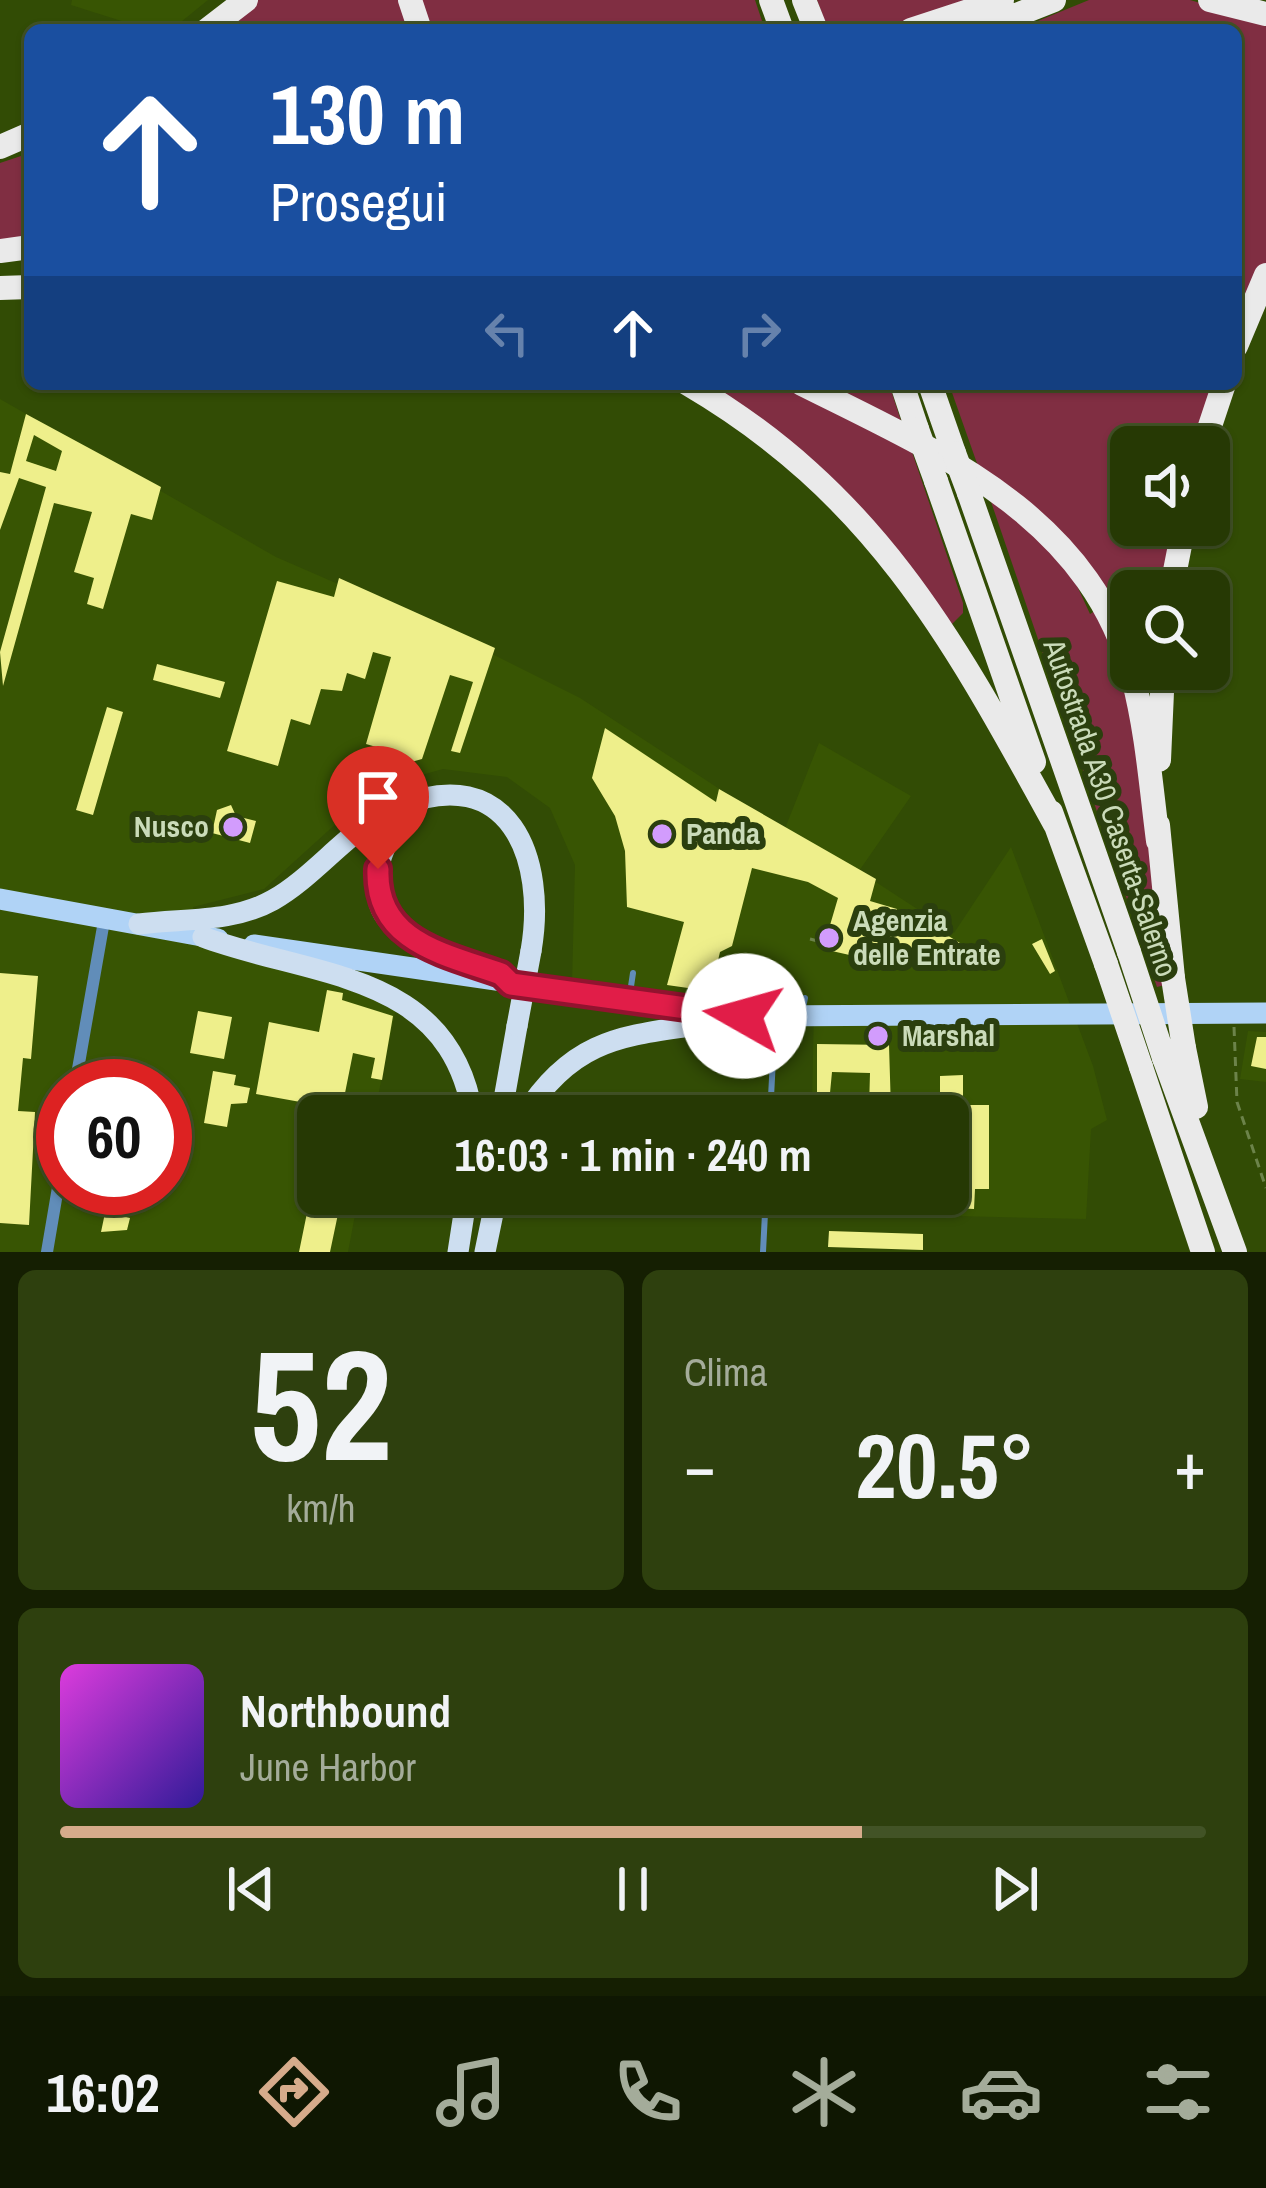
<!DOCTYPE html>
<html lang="it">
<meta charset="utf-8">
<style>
:root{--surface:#263904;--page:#2e400e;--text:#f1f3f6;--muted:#a4ac9a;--line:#425326;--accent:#d6ab8b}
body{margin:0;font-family:"Archivo Narrow",sans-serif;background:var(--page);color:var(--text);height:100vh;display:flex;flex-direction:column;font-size:45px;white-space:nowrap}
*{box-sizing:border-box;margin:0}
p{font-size:39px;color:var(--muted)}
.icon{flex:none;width:66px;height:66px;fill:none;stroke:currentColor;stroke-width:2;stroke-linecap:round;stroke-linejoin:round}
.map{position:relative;height:1252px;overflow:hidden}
.panel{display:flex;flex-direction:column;gap:18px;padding:18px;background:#151f02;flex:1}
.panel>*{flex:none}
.banner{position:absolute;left:24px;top:24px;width:1218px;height:366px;border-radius:18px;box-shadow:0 3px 9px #0004,0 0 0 3px var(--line);background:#1a4fa0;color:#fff;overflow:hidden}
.fabs{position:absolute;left:1110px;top:426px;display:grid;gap:24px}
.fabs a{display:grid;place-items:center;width:120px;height:120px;border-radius:18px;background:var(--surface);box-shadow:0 3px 9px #0004,0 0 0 3px var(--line);font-size:60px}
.speed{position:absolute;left:36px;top:1059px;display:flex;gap:24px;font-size:60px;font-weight:700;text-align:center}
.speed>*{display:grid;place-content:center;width:156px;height:156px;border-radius:50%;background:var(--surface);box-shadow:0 3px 9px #0004,0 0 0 3px var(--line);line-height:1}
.speed .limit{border:18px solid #d22;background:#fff;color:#111}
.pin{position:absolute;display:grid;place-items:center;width:102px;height:102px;color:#fff;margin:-123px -51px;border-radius:50% 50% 50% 0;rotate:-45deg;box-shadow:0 0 12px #0007}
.pin .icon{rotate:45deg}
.me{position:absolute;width:132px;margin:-66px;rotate:277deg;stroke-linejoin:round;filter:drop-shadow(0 0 9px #0008)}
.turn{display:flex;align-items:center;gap:42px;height:252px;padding:0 48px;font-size:54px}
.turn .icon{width:156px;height:156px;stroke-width:2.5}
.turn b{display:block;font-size:84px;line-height:102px}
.lanes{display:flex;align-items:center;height:114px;padding:0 48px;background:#0003;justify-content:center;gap:60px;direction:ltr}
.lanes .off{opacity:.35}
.big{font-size:90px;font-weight:700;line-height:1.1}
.panel .card{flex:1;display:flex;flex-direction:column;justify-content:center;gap:18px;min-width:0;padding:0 42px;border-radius:18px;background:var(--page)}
.panel .dial{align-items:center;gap:0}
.dial b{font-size:156px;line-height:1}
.song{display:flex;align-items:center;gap:36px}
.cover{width:144px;height:144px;border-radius:18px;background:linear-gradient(135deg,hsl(300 70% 55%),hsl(250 70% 35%))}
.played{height:12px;border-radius:6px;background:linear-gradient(90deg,var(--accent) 70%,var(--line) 70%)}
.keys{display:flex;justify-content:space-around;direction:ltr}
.heat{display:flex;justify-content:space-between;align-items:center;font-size:66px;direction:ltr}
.panel .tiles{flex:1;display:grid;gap:18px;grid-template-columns:1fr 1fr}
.card:last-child{grid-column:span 2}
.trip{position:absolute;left:297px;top:1095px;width:672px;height:120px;border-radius:18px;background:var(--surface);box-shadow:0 3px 9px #0004,0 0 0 3px var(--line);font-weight:700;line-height:120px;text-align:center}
.tab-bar{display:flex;height:192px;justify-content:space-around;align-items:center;background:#0f1702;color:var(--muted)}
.tab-bar .icon{width:84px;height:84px}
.tab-bar .active{color:var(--accent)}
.tab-bar b{font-size:54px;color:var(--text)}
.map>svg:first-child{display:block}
</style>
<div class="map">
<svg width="1266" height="1252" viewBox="0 0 1266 1252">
<rect width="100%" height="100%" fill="#324c05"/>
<path fill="#385503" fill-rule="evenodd" d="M72 0H208L171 30H150L71 5Z
M0 399 276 557 446 631 580 698 784 831 819 743 911 796 859 871 954 933 1011 847 1093 1066 1107 1120 1091 1129 1086 1219 956 1216 954 1178 948 1177V1116H863V1110L812 1106 814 1005 713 1003 572 984 575 865 550 808 507 777 443 769 386 785 360 802 264 889 193 907 199 944 373 993 396 1008 374 1116H318V1194H359L348 1252H0ZM63 1086H165V1188H63Z
M1248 1031 1266 1032V1082L1240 1079Z"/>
<path fill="#802e42" d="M257 0H404L414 30H219Z
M415 0H755L765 30H426Z
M817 0H977L897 30H828Z
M1089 0H1190L1266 22V270L1236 342V30H1016Z
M30 153V237L0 240V163Z
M702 384H786L911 449 963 603V613L952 624Z
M821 384H889L902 424Z
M949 384H1222L1201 447H1131V525H1182L1168 591H1131V652L1043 515 979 469Z
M987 490 1067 564 1090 614 1098 609 1136 725 1168 984 1157 987Z"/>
<path fill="#eeef8b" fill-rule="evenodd" d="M26 414 161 487 152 520 131 514 103 609 87 604 94 578 74 572 92 512 54 503 3 686 0 652 46 487 19 478 0 530V472L10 474ZM34 435 62 451 56 471 26 461Z
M339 578 495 648 460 753 451 751 473 682 450 675 422 759 404 764 407 756 366 744 391 657 373 652 365 679 347 673 342 691 321 689 310 725 291 719 278 766 227 751 277 581 334 597Z
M157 664 225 682 220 698 153 680Z
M107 707 123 712 93 815 76 810Z
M605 728 716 802 719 789 876 879 870 901 897 909 894 920 913 926 916 916 968 948 946 947 941 961 859 939 854 956 823 949 838 898 808 882 752 868 732 946 720 952 715 973 726 974 723 993 667 985 684 922 627 907 625 851 615 816 592 778Z
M231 805 236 816 256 821 250 843 212 833 217 810Z
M1042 939 1055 971 1050 974 1032 944Z
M0 973 38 976 31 1059 23 1058 18 1111 35 1112 29 1225 0 1223Z
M327 990 343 993 342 1000 393 1016 382 1080 371 1078 375 1058 353 1053 343 1103 323 1099 315 1141 299 1138 306 1103 256 1094 269 1022 319 1032Z
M198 1011 232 1017 224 1059 190 1053Z
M1257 1037H1266V1069L1251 1066Z
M817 1044 889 1045 891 1110 869 1109 870 1073 832 1072 830 1093H817Z
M213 1071 236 1075 234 1085 250 1088 247 1103 231 1104 227 1127 204 1123Z
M963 1075V1105H989V1189H975L974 1209 954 1208V1197L961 1198V1137H953V1103H940V1076Z
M308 1208 338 1214 330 1252H299Z
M105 1213 130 1218 127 1230 101 1232Z
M829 1231 923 1234V1250L828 1247Z"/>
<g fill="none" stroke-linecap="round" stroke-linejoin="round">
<path stroke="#6c834a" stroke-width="3" stroke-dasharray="9 6" stroke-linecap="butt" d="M810 939 825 943
M1234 1027 1237 1102 1266 1188"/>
<path stroke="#618db9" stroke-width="6" d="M630 993 633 973
M802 1013 805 998
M770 1116 775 1021
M763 1252 766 1194"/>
<path stroke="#618db9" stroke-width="12" d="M75 1086 104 921
M47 1252 63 1158"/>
<path stroke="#b0d3f6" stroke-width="21" d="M0 899 218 939
M254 945 744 1016 1266 1013"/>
<path stroke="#cddef0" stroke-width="21" d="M419 803C400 817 385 841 379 865 358 955 470 945 511 984
M139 924C184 918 232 923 273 900 317 875 350 827 397 807 510 760 547 859 531 951
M203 937C312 978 450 970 473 1116
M501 1116 517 1026
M524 1116C584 1020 650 1039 744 1016
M458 1252 467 1194
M485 1252 497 1194"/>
<path stroke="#eaeaea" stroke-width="24" d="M410 0 420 30
M771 0 782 30
M804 0 816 30
M1210 0 1266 14
M207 30 246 0
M911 30 1002 0
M979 30 1054 0
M0 147 30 134
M0 251 30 247
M0 288 30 287
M1236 346 1266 275
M688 384C877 495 954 641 1056 826
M802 384C940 453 1089 515 1133 678 1147 731 1151 787 1158 841
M902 384 917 429
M930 384 954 453
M1203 447 1224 384
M936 481 1034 762
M969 493 1129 952
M1171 591 1184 525
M1159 760 1163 669
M1051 812 1106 964
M1158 825 1173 978
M1184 1048 1196 1107
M1164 1058 1235 1252
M1141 1067 1203 1252"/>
<path stroke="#cddef0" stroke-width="21" d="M517 1026 531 951"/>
<path stroke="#eaeaea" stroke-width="24" d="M917 429 936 481
M954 453 969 493
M1129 952 1164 1058
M1106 964 1141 1067
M1173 978 1184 1048"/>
</g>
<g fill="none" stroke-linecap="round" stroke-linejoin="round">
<g stroke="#92132f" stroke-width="30">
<path id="route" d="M378 869C375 942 445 954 501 974L511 984 744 1016"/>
</g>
<use href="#route" stroke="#e11d48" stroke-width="21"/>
</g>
<g fill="#d29cfd" stroke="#2b3f0e" stroke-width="4.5">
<circle cx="233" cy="827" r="12"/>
<circle cx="662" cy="834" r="12"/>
<circle cx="829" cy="938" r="12"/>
<circle cx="878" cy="1036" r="12"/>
</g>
<g text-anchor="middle" stroke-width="12" stroke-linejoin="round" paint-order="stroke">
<g font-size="30" fill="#cadbb9" stroke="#2b3f0e">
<text transform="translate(1110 808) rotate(71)" y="10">Autostrada A30 Caserta-Salerno</text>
</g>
<g font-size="30" font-weight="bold" fill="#cadbb9" stroke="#2b3f0e" text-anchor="start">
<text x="209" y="837" text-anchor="end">Nusco</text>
<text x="686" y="844">Panda</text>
<text x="853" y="931">Agenzia<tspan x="853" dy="34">delle Entrate</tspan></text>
<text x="902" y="1046">Marshal</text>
</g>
</g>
</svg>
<div class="fabs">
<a><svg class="icon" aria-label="sound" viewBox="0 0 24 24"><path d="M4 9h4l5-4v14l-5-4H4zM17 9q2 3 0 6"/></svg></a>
<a><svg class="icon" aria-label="search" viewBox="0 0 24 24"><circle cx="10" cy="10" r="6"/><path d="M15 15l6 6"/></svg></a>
</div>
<div class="speed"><div class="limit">60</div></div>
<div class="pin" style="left:378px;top:869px;background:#d93025"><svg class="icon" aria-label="arrive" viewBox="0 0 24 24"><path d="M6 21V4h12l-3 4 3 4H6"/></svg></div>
<svg class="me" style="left:744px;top:1016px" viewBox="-20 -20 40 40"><circle r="19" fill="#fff"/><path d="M0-13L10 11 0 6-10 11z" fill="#e11d48"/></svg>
<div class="trip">16:03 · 1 min · 240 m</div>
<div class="banner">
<div class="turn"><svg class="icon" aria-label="ahead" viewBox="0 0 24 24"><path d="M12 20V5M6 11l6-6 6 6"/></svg><div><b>130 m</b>Prosegui</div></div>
<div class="lanes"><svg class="icon off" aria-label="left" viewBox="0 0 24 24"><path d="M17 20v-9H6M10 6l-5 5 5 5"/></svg><svg class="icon" aria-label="ahead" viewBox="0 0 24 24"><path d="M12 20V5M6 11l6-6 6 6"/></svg><svg class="icon off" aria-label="right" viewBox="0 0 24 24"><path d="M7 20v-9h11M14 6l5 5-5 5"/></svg></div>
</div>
</div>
<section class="panel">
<div class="tiles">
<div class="card dial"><b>52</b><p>km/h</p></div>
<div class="card"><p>Clima</p>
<div class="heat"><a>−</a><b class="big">20.5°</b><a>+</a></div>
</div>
<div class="card">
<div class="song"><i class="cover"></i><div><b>Northbound</b><p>June Harbor</p></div></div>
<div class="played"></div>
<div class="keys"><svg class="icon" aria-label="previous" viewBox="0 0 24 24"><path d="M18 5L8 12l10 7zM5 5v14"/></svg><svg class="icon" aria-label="pause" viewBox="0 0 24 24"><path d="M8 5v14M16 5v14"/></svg><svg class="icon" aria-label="next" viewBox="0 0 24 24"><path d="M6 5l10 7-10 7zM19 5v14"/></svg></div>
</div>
</div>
</section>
<nav class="tab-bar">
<b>16:02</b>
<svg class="icon active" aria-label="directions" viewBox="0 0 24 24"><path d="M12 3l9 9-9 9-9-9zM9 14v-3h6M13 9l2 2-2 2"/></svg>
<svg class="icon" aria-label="music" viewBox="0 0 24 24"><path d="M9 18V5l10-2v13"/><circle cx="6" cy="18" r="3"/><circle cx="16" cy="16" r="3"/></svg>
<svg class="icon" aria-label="phone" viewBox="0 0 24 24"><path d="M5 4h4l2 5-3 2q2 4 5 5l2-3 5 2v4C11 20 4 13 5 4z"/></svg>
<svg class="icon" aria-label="climate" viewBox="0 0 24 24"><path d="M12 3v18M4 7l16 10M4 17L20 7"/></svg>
<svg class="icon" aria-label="car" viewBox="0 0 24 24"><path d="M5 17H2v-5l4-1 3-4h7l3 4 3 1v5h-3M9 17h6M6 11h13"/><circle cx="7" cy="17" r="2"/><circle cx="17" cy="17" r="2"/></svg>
<svg class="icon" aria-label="filters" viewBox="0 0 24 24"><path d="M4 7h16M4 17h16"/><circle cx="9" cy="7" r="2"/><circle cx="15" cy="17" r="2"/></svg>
</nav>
